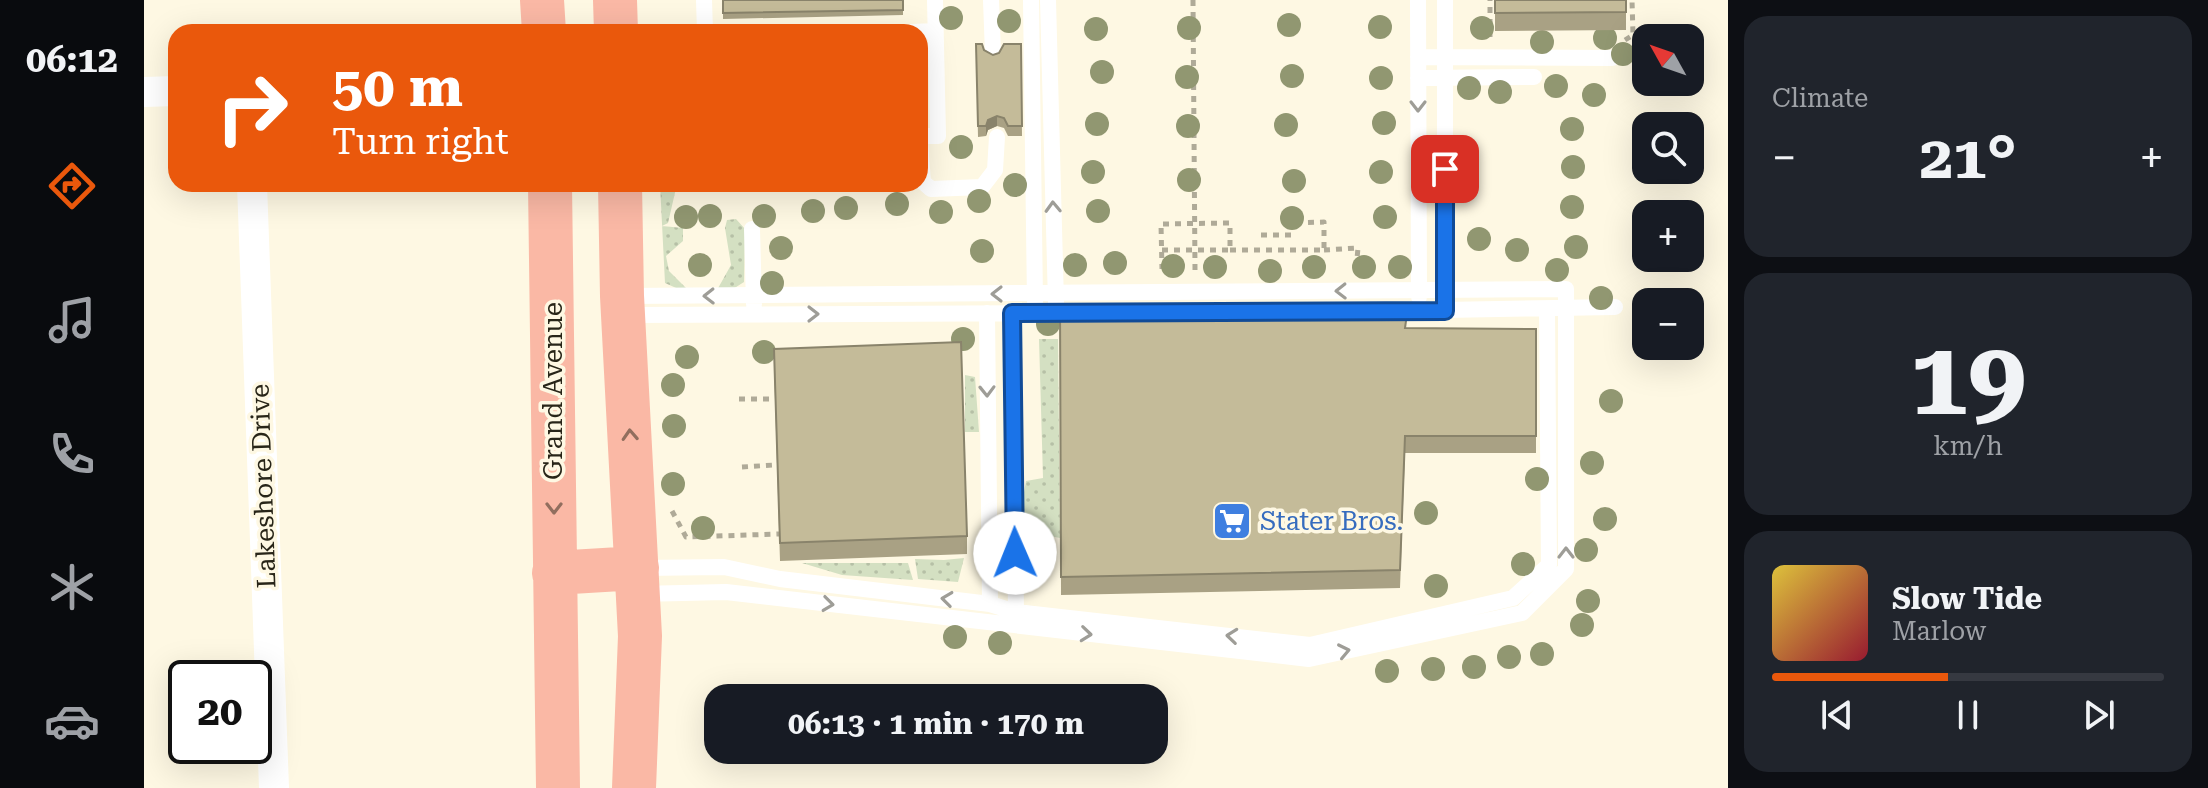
<!DOCTYPE html>
<meta charset="utf-8">
<style>
:root{--surface:#171b24;--page:#20242c;--text:#f1f3f6;--muted:#9ea1a6;--line:#363941;--accent:#ea580c}
body{margin:0;font-family:"Roboto Serif",serif;background:var(--page);color:var(--text);height:100vh;display:flex;flex-direction:column;font-size:30px;white-space:nowrap}
*{box-sizing:border-box;margin:0}
p{font-size:26px;color:var(--muted)}
.icon{flex:none;width:44px;height:44px;fill:none;stroke:currentColor;stroke-width:2;stroke-linecap:round;stroke-linejoin:round}
.map{position:relative;flex:1;overflow:hidden}
.panel{display:flex;flex-direction:column;gap:16px;padding:16px;background:#0d0f14;width:480px}
.panel>*{flex:none}
.hud{position:absolute;left:24px;top:24px;width:760px;height:168px;border-radius:24px;box-shadow:0 8px 32px #0002;background:#ea580c;color:#fff;overflow:hidden}
.needle{width:52px;rotate:310deg}
.fabs{position:absolute;left:1488px;top:24px;display:grid;gap:16px}
.fabs a{display:grid;place-items:center;width:72px;height:72px;border-radius:16px;background:var(--surface);box-shadow:0 8px 32px #0002;font-size:40px}
.speed{position:absolute;left:24px;top:660px;display:flex;gap:16px;font-size:40px;font-weight:700;text-align:center}
.speed>*{display:grid;place-content:center;width:104px;height:104px;border-radius:50%;background:var(--surface);box-shadow:0 8px 32px #0002;line-height:1}
.speed .limit{border:4px solid #111;border-radius:12px;background:#fff;color:#111}
.pin{position:absolute;display:grid;place-items:center;width:68px;height:68px;color:#fff;margin:-34px;border-radius:16px;box-shadow:0 4px 12px #0006}
.me{position:absolute;width:88px;margin:-44px;rotate:359deg;stroke-linejoin:round;filter:drop-shadow(0 0 6px #0008)}
.turn{display:flex;align-items:center;gap:28px;height:168px;padding:0 32px;font-size:36px}
.turn .icon{width:104px;height:104px;stroke-width:2.5}
.turn b{display:block;font-size:56px;line-height:68px}
.big{font-size:60px;font-weight:700;line-height:1.1}
.panel .widget{flex:1;display:flex;flex-direction:column;justify-content:center;gap:12px;min-width:0;padding:0 28px;border-radius:24px;background:var(--page)}
.panel .dial{align-items:center;gap:0}
.dial b{font-size:104px;line-height:1}
.song{display:flex;align-items:center;gap:24px}
.cover{width:96px;height:96px;border-radius:12px;background:linear-gradient(135deg,hsl(50 70% 55%),hsl(350 70% 35%))}
.played{height:8px;border-radius:4px;background:linear-gradient(90deg,var(--accent) 45%,var(--line) 45%)}
.keys{display:flex;justify-content:space-around;direction:ltr}
.heat{display:flex;justify-content:space-between;align-items:center;font-size:44px;direction:ltr}
.trip{position:absolute;left:560px;top:684px;width:464px;height:80px;border-radius:24px;background:var(--surface);box-shadow:0 8px 32px #0002;font-weight:700;line-height:80px;text-align:center}
main{display:flex;flex:1;min-height:0}
.tabs{display:flex;flex-direction:column;width:144px;justify-content:space-around;align-items:center;background:#090b0e;color:var(--muted)}
.tabs .icon{width:56px;height:56px}
.tabs .current{color:var(--accent)}
.tabs b{font-size:36px;color:var(--text)}
.map>svg:first-child{display:block}
</style>
<main>
<nav class="tabs">
<b>06:12</b>
<svg class="icon current" aria-label="directions" viewBox="0 0 24 24"><path d="M12 3l9 9-9 9-9-9zM9 14v-3h6M13 9l2 2-2 2"/></svg>
<svg class="icon" aria-label="music" viewBox="0 0 24 24"><path d="M9 18V5l10-2v13"/><circle cx="6" cy="18" r="3"/><circle cx="16" cy="16" r="3"/></svg>
<svg class="icon" aria-label="phone" viewBox="0 0 24 24"><path d="M5 4h4l2 5-3 2q2 4 5 5l2-3 5 2v4C11 20 4 13 5 4z"/></svg>
<svg class="icon" aria-label="climate" viewBox="0 0 24 24"><path d="M12 3v18M4 7l16 10M4 17L20 7"/></svg>
<svg class="icon" aria-label="car" viewBox="0 0 24 24"><path d="M5 17H2v-5l4-1 3-4h7l3 4 3 1v5h-3M9 17h6M6 11h13"/><circle cx="7" cy="17" r="2"/><circle cx="17" cy="17" r="2"/></svg>
</nav>
<div class="map">
<svg width="1584" height="788" viewBox="0 0 1584 788">
<defs>
<pattern id="grass-dots" width="8" height="8" patternUnits="userSpaceOnUse" patternTransform="scale(2)"><rect width="8" height="8" fill="#d4e0c2"/><path d="M2 2h.1M6 6h.1" fill="none" stroke="#b6c0a6" stroke-width="1.8" stroke-linecap="round"/></pattern>
</defs>
<rect width="100%" height="100%" fill="#fef8e3"/>
<path fill="url(#grass-dots)" d="M516 184H533L524 223 518 226 539 228V241L522 256 525 271 550 296 521 283Z
M592 219 601 229 600 282 589 289 573 290 587 265 581 228 583 220Z
M895 339H914L916 538 886 532 878 503 882 481 899 478Z
M821 375 831 377 835 432H821Z
M820 558 814 582 774 579 771 559 800 560Z
M658 563H764L769 580 698 575Z"/>
<g fill="none" stroke-linecap="round" stroke-linejoin="round">
<path stroke="#afaa98" stroke-width="5" stroke-dasharray="6 6" stroke-linecap="butt" d="M1049 0 1051 270
M1346 37V0
M1481 40 1489 35 1488 0
M1117 235H1147
M1018 250H1086V223L1017 224 1018 269
M1086 250H1180V222L1150 223
M1180 250 1214 248 1212 269
M595 399H629
M598 467 630 465
M528 511 542 537 635 534"/>
<path stroke="#fff" stroke-width="16" d="M560 0 561 32
M847 0 849 54
M887 0 891 302
M904 0 912 303
M1274 0 1275 297
M768 32 791 31
M1274 57 1468 58
M1274 78 1390 77
M776 136H794L791 0
M776 142 779 182 787 189 838 187 851 170 853 137
M608 229 610 304
M480 296 1422 289V569L1378 613 1165 659 582 592 495 594
M1301 297V0
M1245 311 1471 307
M843 313 846 604
M868 313 872 612
M481 315 938 313
M495 568 580 567 636 579 846 604 872 612 1166 645 1369 598 1405 565 1403 309"/>
<path stroke="#fff" stroke-width="30" d="M0 92 32 91
M108 184 130 788"/>
<path stroke="#fab8a5" stroke-width="44" d="M398 0 400 32
M471 0 472 32
M406 184 414 788
M476 184 478 296 496 636 490 788
M410 573 493 568"/>
</g>
<g fill="#919771">
<circle cx="807" cy="18" r="12"/>
<circle cx="865" cy="21" r="12"/>
<circle cx="1145" cy="25" r="12"/>
<circle cx="1236" cy="27" r="12"/>
<circle cx="1045" cy="28" r="12"/>
<circle cx="1338" cy="28" r="12"/>
<circle cx="952" cy="29" r="12"/>
<circle cx="1461" cy="38" r="12"/>
<circle cx="1398" cy="42" r="12"/>
<circle cx="1479" cy="54" r="12"/>
<circle cx="958" cy="72" r="12"/>
<circle cx="1148" cy="76" r="12"/>
<circle cx="1043" cy="77" r="12"/>
<circle cx="1237" cy="78" r="12"/>
<circle cx="1412" cy="86" r="12"/>
<circle cx="1325" cy="88" r="12"/>
<circle cx="1356" cy="92" r="12"/>
<circle cx="1450" cy="95" r="12"/>
<circle cx="1240" cy="123" r="12"/>
<circle cx="953" cy="124" r="12"/>
<circle cx="1142" cy="125" r="12"/>
<circle cx="1044" cy="126" r="12"/>
<circle cx="1428" cy="129" r="12"/>
<circle cx="817" cy="147" r="12"/>
<circle cx="1429" cy="167" r="12"/>
<circle cx="949" cy="172" r="12"/>
<circle cx="1237" cy="172" r="12"/>
<circle cx="1045" cy="180" r="12"/>
<circle cx="1150" cy="181" r="12"/>
<circle cx="871" cy="185" r="12"/>
<circle cx="835" cy="201" r="12"/>
<circle cx="753" cy="204" r="12"/>
<circle cx="1428" cy="207" r="12"/>
<circle cx="702" cy="208" r="12"/>
<circle cx="669" cy="211" r="12"/>
<circle cx="954" cy="211" r="12"/>
<circle cx="797" cy="212" r="12"/>
<circle cx="566" cy="216" r="12"/>
<circle cx="620" cy="216" r="12"/>
<circle cx="542" cy="217" r="12"/>
<circle cx="1241" cy="217" r="12"/>
<circle cx="1148" cy="218" r="12"/>
<circle cx="1335" cy="239" r="12"/>
<circle cx="1432" cy="247" r="12"/>
<circle cx="637" cy="248" r="12"/>
<circle cx="1373" cy="250" r="12"/>
<circle cx="838" cy="251" r="12"/>
<circle cx="971" cy="263" r="12"/>
<circle cx="556" cy="265" r="12"/>
<circle cx="931" cy="265" r="12"/>
<circle cx="1029" cy="266" r="12"/>
<circle cx="1071" cy="267" r="12"/>
<circle cx="1170" cy="267" r="12"/>
<circle cx="1220" cy="267" r="12"/>
<circle cx="1256" cy="267" r="12"/>
<circle cx="1413" cy="270" r="12"/>
<circle cx="1126" cy="271" r="12"/>
<circle cx="628" cy="283" r="12"/>
<circle cx="1457" cy="298" r="12"/>
<circle cx="904" cy="324" r="12"/>
<circle cx="819" cy="339" r="12"/>
<circle cx="620" cy="352" r="12"/>
<circle cx="543" cy="357" r="12"/>
<circle cx="529" cy="385" r="12"/>
<circle cx="1467" cy="401" r="12"/>
<circle cx="530" cy="426" r="12"/>
<circle cx="1448" cy="463" r="12"/>
<circle cx="1393" cy="479" r="12"/>
<circle cx="529" cy="484" r="12"/>
<circle cx="1282" cy="513" r="12"/>
<circle cx="1461" cy="519" r="12"/>
<circle cx="559" cy="528" r="12"/>
<circle cx="1442" cy="550" r="12"/>
<circle cx="1379" cy="564" r="12"/>
<circle cx="1292" cy="586" r="12"/>
<circle cx="1444" cy="601" r="12"/>
<circle cx="1438" cy="625" r="12"/>
<circle cx="811" cy="637" r="12"/>
<circle cx="856" cy="643" r="12"/>
<circle cx="1398" cy="654" r="12"/>
<circle cx="1365" cy="657" r="12"/>
<circle cx="1330" cy="667" r="12"/>
<circle cx="1289" cy="669" r="12"/>
<circle cx="1243" cy="671" r="12"/>
</g>
<path fill="#a9a184" d="M579 0H759V15L579 19Z
M1351 0H1482V30L1351 31Z
M832 44 849 55 877 44 878 136H864L860 128 853 126 844 130 842 136 834 137Z
M916 305 1264 328 1392 329V453H1261L1256 588 917 595Z
M630 367 823 536V554L636 561Z"/>
<path fill="#89836b" d="M853 116V126L844 130 842 136V126L844 120Z"/>
<path fill="#c4bb99" stroke="#89836b" stroke-width="2" d="M579 0H759V10L579 13Z
M1351 0H1482V12L1351 13Z
M832 44H838L840 50 849 55 855 53 860 44H877L878 126H864L860 118 853 116 844 120 842 126H834Z
M916 305 1264 307 1261 328 1392 329V436H1261L1256 570 917 577Z
M817 342 823 536 636 543 630 349Z"/>
<defs><path id="oneway-chevron" d="M-2-3.5L2.5 0L-2 3.5" fill="none" stroke-width="1.6" stroke-linecap="round" stroke-linejoin="round" transform="scale(2)"/></defs>
<g stroke="#9e9d97">
<use href="#oneway-chevron" transform="translate(1274 106) rotate(90)"/>
<use href="#oneway-chevron" transform="translate(909 207) rotate(-92)"/>
<use href="#oneway-chevron" transform="translate(1197 291) rotate(179)"/>
<use href="#oneway-chevron" transform="translate(853 294) rotate(180)"/>
<use href="#oneway-chevron" transform="translate(565 296) rotate(179)"/>
<use href="#oneway-chevron" transform="translate(669 314)"/>
<use href="#oneway-chevron" transform="translate(843 391) rotate(89)"/>
<use href="#oneway-chevron" transform="translate(1422 553) rotate(-90)"/>
<use href="#oneway-chevron" transform="translate(803 599) rotate(-173)"/>
<use href="#oneway-chevron" transform="translate(684 604) rotate(7)"/>
<use href="#oneway-chevron" transform="translate(942 634) rotate(6)"/>
<use href="#oneway-chevron" transform="translate(1088 636) rotate(-174)"/>
<use href="#oneway-chevron" transform="translate(1200 651) rotate(-12)"/>
</g>
<g stroke="#916e5e">
<use href="#oneway-chevron" transform="translate(486 435) rotate(-93)"/>
<use href="#oneway-chevron" transform="translate(410 508) rotate(90)"/>
</g>
<g fill="none" stroke-linecap="round" stroke-linejoin="round">
<g stroke="#114b97" stroke-width="20">
<path id="route" d="M871 553 868 313 1301 311V169"/>
</g>
<use href="#route" stroke="#1a73e8" stroke-width="14"/>
</g>
<defs>
<g id="supermarket-square" transform="scale(2)"><rect x="-9" y="-9" width="18" height="18" rx="4" fill="#3f7fe0" stroke="#fef8e3"/><path d="M-6-5.5h2.5l.6 2H6L4.5 2H-2.5L-4.4-4H-6ZM-1.5 3.2a1.3 1.3 0 1 0 .1 0ZM3 3.2a1.3 1.3 0 1 0 .1 0Z" fill="#fff"/></g>
</defs>
<g fill-rule="evenodd">
<use href="#supermarket-square" x="1088" y="521"/>
</g>
<g text-anchor="middle" stroke-width="7" stroke-linejoin="round" paint-order="stroke">
<g font-size="26" fill="#282518" stroke="#fef8e3">
<text transform="translate(409 391) rotate(-90)" y="9">Grand Avenue</text>
<text transform="translate(119 486) rotate(-92)" y="9">Lakeshore Drive</text>
</g>
<g font-size="26" fill="#366cbe" stroke="#fef8e3" text-anchor="start">
<text x="1116" y="530">Stater Bros.</text>
</g>
</g>
</svg>
<div class="fabs">
<a><svg class="needle" viewBox="-14 -14 28 28"><path d="M0-13l5 13h-10z" fill="#e53935"/><path d="M0 13l5-13h-10z" fill="#9ea1a6"/></svg></a>
<a><svg class="icon" aria-label="search" viewBox="0 0 24 24"><circle cx="10" cy="10" r="6"/><path d="M15 15l6 6"/></svg></a>
<a>+</a>
<a>−</a>
</div>
<div class="speed"><div class="limit">20</div></div>
<div class="pin" style="left:1301px;top:169px;background:#d93025"><svg class="icon" aria-label="arrive" viewBox="0 0 24 24"><path d="M6 21V4h12l-3 4 3 4H6"/></svg></div>
<svg class="me" style="left:871px;top:553px" viewBox="-20 -20 40 40"><circle r="19" fill="#fff"/><path d="M0-13L10 11 0 6-10 11z" fill="#1a73e8"/></svg>
<div class="trip">06:13 · 1 min · 170 m</div>
<div class="hud">
<div class="turn"><svg class="icon" aria-label="right" viewBox="0 0 24 24"><path d="M7 20v-9h11M14 6l5 5-5 5"/></svg><div><b>50 m</b>Turn right</div></div>
</div>
</div>
<section class="panel">
<div class="widget"><p>Climate</p>
<div class="heat"><a>−</a><b class="big">21°</b><a>+</a></div>
</div>
<div class="widget dial"><b>19</b><p>km/h</p></div>
<div class="widget">
<div class="song"><i class="cover"></i><div><b>Slow Tide</b><p>Marlow</p></div></div>
<div class="played"></div>
<div class="keys"><svg class="icon" aria-label="previous" viewBox="0 0 24 24"><path d="M18 5L8 12l10 7zM5 5v14"/></svg><svg class="icon" aria-label="pause" viewBox="0 0 24 24"><path d="M8 5v14M16 5v14"/></svg><svg class="icon" aria-label="next" viewBox="0 0 24 24"><path d="M6 5l10 7-10 7zM19 5v14"/></svg></div>
</div>
</section>
</main>
